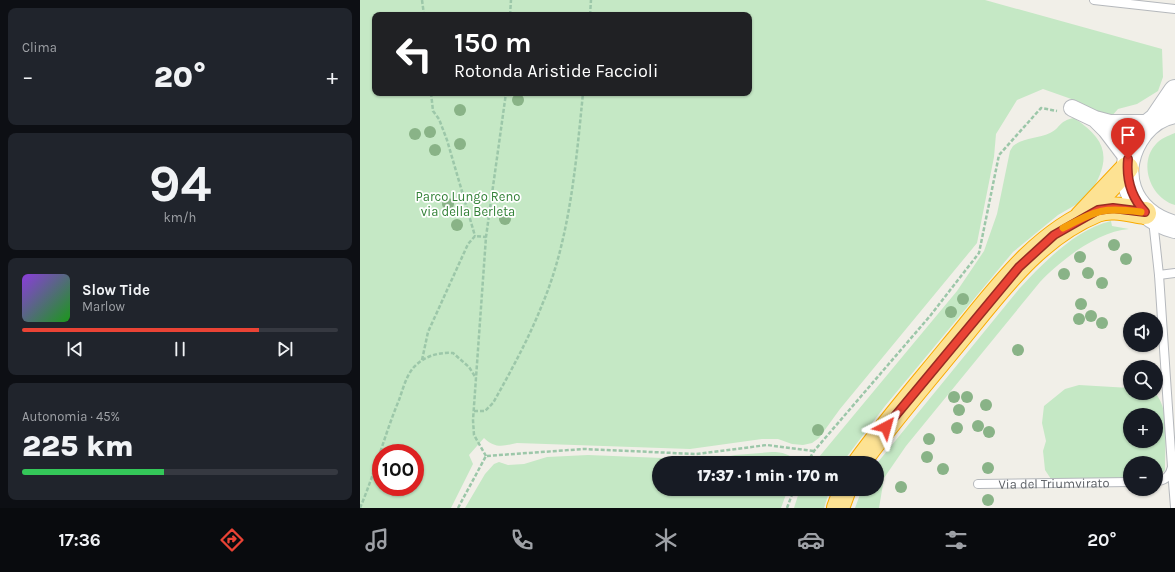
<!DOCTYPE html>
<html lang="it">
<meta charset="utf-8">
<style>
:root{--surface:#171b24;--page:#20242c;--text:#f1f3f6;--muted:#9ea1a6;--line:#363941;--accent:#ea4335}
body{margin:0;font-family:Karla,sans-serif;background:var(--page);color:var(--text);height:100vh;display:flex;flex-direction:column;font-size:15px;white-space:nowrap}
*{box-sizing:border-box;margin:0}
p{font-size:13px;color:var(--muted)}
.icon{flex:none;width:22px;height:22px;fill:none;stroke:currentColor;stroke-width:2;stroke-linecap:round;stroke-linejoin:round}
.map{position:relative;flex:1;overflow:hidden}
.details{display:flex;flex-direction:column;gap:8px;padding:8px;background:#0d0f14;width:360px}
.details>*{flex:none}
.hud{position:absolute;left:12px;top:12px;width:380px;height:84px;border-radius:8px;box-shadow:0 1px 3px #0004;background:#202124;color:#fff;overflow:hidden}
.tools{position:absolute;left:763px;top:312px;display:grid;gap:8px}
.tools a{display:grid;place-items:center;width:40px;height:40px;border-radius:50%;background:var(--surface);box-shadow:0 1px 3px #0004;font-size:20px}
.speed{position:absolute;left:12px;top:444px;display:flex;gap:8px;font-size:20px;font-weight:700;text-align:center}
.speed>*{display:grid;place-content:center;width:52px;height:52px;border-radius:50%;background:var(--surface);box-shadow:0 1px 3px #0004;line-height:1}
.speed .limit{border:6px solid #d22;background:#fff;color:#111}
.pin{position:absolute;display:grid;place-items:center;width:34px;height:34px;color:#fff;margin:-41px -17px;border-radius:50% 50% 50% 0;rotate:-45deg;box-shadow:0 0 4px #0007}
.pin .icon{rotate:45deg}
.me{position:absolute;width:44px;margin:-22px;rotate:39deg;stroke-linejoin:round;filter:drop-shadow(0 0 3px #0008)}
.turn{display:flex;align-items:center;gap:14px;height:84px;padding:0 16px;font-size:18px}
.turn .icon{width:52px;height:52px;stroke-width:2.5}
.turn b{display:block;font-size:28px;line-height:34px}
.big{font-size:30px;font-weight:800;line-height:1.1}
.details .card{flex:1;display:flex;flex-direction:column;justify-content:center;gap:6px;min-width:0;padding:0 14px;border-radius:8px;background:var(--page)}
.details .dial{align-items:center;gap:0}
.dial b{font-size:52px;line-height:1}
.song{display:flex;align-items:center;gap:12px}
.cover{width:48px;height:48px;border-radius:6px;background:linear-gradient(135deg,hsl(270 70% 55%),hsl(120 70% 35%))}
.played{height:4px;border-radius:2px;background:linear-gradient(90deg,var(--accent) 75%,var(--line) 75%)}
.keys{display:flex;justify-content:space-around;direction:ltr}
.heat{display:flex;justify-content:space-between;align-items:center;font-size:22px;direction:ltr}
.charge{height:6px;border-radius:3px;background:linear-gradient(90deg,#34c759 45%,var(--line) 0)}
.trip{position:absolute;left:292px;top:456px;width:232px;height:40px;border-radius:20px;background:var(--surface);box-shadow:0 1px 3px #0004;font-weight:800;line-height:40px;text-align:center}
.tabs{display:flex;height:64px;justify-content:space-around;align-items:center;background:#090b0e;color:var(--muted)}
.tabs .icon{width:28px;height:28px}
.tabs .selected{color:var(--accent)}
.tabs b{font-size:18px;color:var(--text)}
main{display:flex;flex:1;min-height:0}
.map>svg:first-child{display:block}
</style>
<main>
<section class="details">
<div class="card"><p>Clima</p>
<div class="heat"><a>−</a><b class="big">20°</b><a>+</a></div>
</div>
<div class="card dial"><b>94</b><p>km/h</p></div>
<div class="card">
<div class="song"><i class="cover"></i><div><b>Slow Tide</b><p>Marlow</p></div></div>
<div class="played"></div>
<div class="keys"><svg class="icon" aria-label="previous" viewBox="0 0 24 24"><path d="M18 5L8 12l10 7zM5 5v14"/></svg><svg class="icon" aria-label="pause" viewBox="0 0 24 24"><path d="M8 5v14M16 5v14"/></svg><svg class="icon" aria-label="next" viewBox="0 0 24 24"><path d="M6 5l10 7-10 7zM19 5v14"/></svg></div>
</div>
<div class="card"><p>Autonomia · 45%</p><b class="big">225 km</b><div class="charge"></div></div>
</section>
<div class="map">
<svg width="815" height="508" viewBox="0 0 815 508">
<rect width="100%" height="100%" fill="#f1efe8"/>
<path fill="#c5e8c5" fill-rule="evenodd" d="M0 0H625L802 49 803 77 798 91 777 104 758 109 750 118 717 101 683 89 657 100 636 134 634 157 617 243 480 409 459 438 452 443 443 445 432 444 418 439H402L330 449 157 443C144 446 135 449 124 438L109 455 113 464 91 508H0ZM15 15H389V93H15ZM21 453H55V487H21Z
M714 118C744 138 752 155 734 187L738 192 698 215 653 252 525 406 482 463H454L597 291 624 251 637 214 650 151 653 146C664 137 678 139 690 133 701 128 698 121 714 118Z
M815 133V205C790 198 778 163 796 144 801 138 808 136 815 133Z
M751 221 752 226 769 229C738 231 701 260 680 282L546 446 524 478 519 508H495L502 489H517L518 462 659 289C683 263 716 229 751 221Z
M719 385 770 388V393H795C810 409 805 442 805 463V470L800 476 796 477V463H770V478L691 479 685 470 684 460 683 451 686 441 682 423 684 406 705 389ZM770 415H796V441H770Z
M412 452C422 452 431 454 437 463H299V489H428L421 508H105L125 474 134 464 139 462 148 465 164 464 187 457 228 455 352 460 375 455Z
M440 489H470L464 508H434Z"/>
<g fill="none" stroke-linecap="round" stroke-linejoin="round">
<g stroke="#b5b8bc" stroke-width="10">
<g id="lane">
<path d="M734 0 815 9"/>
<path d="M793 220 799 275 815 273"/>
<path d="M812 470 815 507"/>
<path d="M796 481C805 481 810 476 812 467L799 275"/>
<path id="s1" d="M618 484 770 482"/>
</g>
</g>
<g stroke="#b5b8bc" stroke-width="18">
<path id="street" d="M712 108 735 119 750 123H790
M735 119 746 130 768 159"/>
</g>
<g stroke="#b6babf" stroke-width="24">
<path id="secondary" d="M815 112C802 114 790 122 782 132 753 170 769 215 815 227
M796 119 815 91"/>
</g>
<g stroke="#f9ab00" stroke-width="24">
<path id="highway" d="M721 217 767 168
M499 463C527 424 559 387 590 349 633 298 673 237 737 211 751 205 770 211 785 213
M478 508 485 489"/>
</g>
<path stroke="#9cc7a9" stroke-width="2.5" stroke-dasharray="4 2" stroke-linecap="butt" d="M62 0 64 15
M150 15 151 0
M230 15 231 0
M71 93 73 111 79 119 87 140 115 236
M62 360 68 332 108 244 115 236 126 237
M114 411H125L133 403C151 371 169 338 182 305 210 239 216 163 223 93
M126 456 114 435 113 420 126 237 146 93
M447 463 454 451 570 316 619 253 639 155 681 108 697 111
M0 508C15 473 24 436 39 400 43 389 46 376 54 367 64 356 79 352 93 353L109 367 116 378
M98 508 126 456 224 449 336 454 407 445 454 451
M427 508 434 489"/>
<use href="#lane" stroke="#fff" stroke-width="8"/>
<use href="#street" stroke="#fff" stroke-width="16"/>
<use href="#secondary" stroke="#fff" stroke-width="22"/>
<use href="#highway" stroke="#fde293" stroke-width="22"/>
</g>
<g fill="#89b387">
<circle cx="158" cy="100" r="6"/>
<circle cx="100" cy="110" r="6"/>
<circle cx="70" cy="132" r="6"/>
<circle cx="55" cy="134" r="6"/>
<circle cx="100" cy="144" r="6"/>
<circle cx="75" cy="150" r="6"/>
<circle cx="88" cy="204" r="6"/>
<circle cx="145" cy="219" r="6"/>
<circle cx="97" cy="225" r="6"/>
<circle cx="754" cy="245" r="6"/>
<circle cx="720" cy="257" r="6"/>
<circle cx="766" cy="259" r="6"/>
<circle cx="728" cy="273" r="6"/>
<circle cx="704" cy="274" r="6"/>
<circle cx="742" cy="283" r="6"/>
<circle cx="603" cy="299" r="6"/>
<circle cx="721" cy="304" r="6"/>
<circle cx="591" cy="312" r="6"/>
<circle cx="731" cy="316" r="6"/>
<circle cx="719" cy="319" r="6"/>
<circle cx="742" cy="323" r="6"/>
<circle cx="658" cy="350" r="6"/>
<circle cx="594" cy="397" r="6"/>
<circle cx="607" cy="397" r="6"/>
<circle cx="626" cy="405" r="6"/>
<circle cx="599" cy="410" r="6"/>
<circle cx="618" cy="426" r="6"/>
<circle cx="597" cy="428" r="6"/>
<circle cx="458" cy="430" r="6"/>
<circle cx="629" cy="432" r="6"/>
<circle cx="569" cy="439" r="6"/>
<circle cx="567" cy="457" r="6"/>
<circle cx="628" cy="468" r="6"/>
<circle cx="583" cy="469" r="6"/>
<circle cx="541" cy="487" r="6"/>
<circle cx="628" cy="500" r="6"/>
</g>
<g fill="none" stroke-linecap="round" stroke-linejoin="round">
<g stroke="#982c22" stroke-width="10">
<path id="route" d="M526 427 659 267 694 235 738 210 753 208 785 212C771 197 766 180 768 159"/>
</g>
<use href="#route" stroke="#ea4335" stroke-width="7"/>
<path stroke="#f59e0b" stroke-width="7" d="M703 228C738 210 742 207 781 212"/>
</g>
<g text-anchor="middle" stroke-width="3.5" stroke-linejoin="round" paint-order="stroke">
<g font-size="13" fill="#348238" stroke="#fff">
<text x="108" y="201">Parco Lungo Reno<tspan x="108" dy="15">via della Berleta</tspan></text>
</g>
<g font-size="13" fill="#5f6368" stroke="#fff">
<text dy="5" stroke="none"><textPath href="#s1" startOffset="76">Via del Triumvirato</textPath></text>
</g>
</g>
</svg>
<div class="tools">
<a><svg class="icon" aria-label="sound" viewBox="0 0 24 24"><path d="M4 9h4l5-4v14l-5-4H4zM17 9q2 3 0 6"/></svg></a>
<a><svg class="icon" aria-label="search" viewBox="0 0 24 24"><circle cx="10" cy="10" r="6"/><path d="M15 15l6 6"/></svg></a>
<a>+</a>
<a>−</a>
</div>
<div class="speed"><div class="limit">100</div></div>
<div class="pin" style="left:768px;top:159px;background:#d93025"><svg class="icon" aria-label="arrive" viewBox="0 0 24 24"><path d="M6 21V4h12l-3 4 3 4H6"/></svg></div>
<svg class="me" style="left:526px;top:427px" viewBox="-20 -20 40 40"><path d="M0-17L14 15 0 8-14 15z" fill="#ea4335" stroke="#fff" stroke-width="4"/></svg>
<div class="trip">17:37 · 1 min · 170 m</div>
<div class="hud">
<div class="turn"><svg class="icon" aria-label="left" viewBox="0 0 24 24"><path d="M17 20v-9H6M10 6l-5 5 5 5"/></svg><div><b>150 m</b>Rotonda Aristide Faccioli</div></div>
</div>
</div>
</main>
<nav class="tabs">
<b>17:36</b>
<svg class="icon selected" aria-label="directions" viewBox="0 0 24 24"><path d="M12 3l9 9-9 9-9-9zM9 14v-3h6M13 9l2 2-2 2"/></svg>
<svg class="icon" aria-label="music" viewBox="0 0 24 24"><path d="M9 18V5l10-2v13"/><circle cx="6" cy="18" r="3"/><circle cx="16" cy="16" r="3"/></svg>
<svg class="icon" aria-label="phone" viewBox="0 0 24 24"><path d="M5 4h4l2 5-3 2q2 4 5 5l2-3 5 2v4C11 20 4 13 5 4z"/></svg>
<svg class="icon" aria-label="climate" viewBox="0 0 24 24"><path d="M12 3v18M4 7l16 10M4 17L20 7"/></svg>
<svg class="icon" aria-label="car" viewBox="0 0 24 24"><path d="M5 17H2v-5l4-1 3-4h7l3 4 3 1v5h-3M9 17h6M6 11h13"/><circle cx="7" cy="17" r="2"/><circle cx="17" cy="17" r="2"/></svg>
<svg class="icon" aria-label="filters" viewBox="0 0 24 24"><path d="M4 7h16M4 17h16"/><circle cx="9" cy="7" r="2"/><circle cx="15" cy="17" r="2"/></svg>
<b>20°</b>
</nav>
